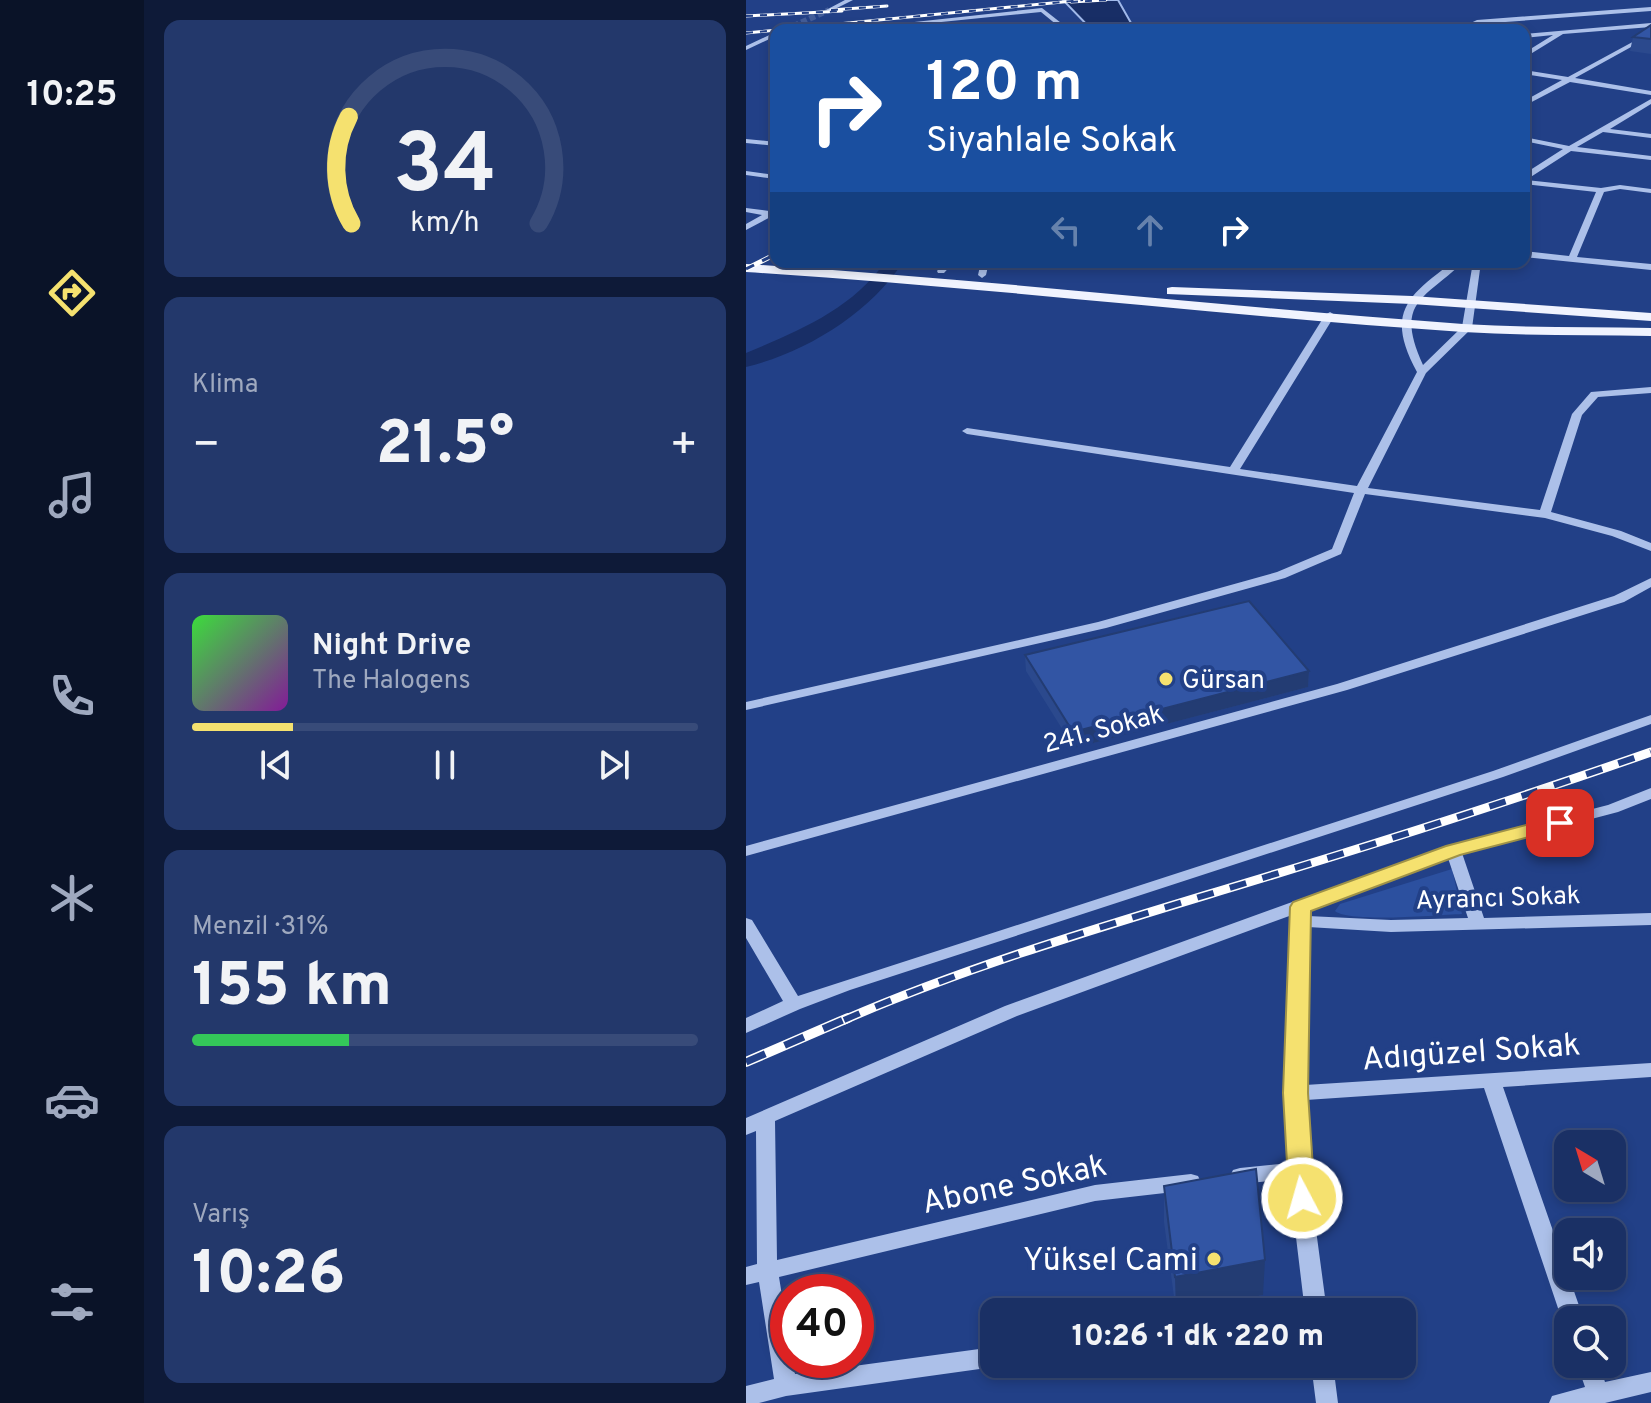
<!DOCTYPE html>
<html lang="tr">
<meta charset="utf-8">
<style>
:root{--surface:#1a3065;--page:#23386b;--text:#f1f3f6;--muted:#9fa9bf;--line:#384b79;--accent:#f5e16f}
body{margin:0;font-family:Overpass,sans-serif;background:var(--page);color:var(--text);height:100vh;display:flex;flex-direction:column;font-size:30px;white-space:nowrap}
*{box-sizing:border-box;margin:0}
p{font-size:26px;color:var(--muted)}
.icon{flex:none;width:44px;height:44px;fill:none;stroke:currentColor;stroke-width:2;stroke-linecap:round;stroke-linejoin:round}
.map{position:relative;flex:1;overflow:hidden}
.side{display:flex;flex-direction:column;gap:20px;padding:20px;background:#0e1a38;width:602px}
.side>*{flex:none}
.guide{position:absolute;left:24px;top:24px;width:760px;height:244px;border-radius:16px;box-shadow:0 4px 12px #0003,0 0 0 2px var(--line);background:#1a4fa0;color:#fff;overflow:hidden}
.needle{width:52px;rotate:322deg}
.tools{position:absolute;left:808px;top:1130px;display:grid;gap:16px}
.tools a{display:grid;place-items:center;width:72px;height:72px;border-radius:16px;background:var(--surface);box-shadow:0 4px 12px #0003,0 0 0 2px var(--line);font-size:40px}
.speed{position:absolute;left:24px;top:1274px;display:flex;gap:16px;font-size:40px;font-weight:700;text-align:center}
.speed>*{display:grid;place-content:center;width:104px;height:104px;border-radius:50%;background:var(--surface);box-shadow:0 4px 12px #0003,0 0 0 2px var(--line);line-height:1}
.speed .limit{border:12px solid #d22;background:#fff;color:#111}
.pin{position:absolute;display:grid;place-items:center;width:68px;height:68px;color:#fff;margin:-34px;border-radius:16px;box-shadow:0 4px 12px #0006}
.me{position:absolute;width:88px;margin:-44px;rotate:354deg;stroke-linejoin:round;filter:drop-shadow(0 0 6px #0008)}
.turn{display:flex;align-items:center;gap:28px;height:168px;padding:0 24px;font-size:36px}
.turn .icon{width:104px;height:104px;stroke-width:2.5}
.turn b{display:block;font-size:56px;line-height:68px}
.lanes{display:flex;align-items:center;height:76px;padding:0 24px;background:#0003;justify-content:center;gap:40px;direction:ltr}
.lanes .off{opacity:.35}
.big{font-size:60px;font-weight:800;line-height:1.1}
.side .widget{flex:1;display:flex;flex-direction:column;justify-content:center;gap:12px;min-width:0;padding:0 28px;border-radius:16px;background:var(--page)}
.side .dial{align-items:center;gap:0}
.dial svg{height:208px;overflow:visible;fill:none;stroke:var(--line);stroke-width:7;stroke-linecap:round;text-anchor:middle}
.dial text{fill:var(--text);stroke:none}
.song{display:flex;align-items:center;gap:24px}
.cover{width:96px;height:96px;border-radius:12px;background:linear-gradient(135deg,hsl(120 70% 55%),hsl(290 70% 35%))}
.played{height:8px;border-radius:4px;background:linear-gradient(90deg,var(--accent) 20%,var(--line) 20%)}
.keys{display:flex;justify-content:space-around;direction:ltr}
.heat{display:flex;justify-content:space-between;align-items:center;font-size:44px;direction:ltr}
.charge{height:12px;border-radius:6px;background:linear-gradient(90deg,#34c759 31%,var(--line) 0)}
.trip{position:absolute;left:234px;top:1298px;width:436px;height:80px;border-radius:16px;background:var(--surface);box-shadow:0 4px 12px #0003,0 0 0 2px var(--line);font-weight:800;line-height:80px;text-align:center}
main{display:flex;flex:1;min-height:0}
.tabs{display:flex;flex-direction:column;width:144px;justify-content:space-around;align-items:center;background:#0a1328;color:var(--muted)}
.tabs .icon{width:56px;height:56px}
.tabs .active{color:var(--accent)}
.tabs b{font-size:36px;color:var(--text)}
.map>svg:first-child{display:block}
</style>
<main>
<nav class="tabs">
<b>10:25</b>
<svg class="icon active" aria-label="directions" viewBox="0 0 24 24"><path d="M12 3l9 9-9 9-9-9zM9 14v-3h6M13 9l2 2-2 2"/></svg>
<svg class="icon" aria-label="music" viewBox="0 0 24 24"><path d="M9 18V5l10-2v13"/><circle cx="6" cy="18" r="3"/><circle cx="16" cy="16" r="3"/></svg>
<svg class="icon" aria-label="phone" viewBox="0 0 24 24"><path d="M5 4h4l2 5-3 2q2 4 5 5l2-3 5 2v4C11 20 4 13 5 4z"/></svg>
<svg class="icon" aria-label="climate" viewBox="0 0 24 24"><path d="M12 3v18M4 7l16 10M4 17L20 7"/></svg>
<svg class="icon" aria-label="car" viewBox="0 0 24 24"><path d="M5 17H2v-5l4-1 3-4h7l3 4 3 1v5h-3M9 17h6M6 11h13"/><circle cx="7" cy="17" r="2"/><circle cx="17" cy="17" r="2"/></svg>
<svg class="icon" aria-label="filters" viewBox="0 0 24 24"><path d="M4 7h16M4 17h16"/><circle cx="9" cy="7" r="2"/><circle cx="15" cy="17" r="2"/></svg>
</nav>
<section class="side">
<div class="widget dial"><svg viewBox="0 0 100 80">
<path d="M14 69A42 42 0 1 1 86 69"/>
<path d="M14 69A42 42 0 0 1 13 28" stroke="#f5e16f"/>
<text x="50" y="56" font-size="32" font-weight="700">34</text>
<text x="50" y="72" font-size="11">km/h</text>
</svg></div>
<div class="widget"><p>Klima</p>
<div class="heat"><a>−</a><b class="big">21.5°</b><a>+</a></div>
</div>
<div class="widget">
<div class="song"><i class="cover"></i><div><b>Night Drive</b><p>The Halogens</p></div></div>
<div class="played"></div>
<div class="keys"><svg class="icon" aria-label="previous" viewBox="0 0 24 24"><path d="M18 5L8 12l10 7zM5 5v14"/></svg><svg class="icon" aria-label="pause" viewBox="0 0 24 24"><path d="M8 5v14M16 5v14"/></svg><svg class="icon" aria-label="next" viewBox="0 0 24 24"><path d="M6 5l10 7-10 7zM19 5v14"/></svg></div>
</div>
<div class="widget"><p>Menzil · 31%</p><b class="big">155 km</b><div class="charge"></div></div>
<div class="widget"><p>Varış</p><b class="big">10:26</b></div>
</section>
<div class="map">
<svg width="905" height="1403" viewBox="0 0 905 1403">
<rect width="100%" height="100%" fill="#224087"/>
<path fill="#2c509f" d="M706 869 716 914C692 915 604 923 589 911L594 904Z"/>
<path fill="#182e66" stroke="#a0b9ea" stroke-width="2" d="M317 0H372L389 30H346Z"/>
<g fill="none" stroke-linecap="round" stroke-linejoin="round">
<path fill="#182e66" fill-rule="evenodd" d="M139 262H157C124 313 59 353 0 367V353C52 331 105 310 139 262Z"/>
<path stroke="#435d99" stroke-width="6" stroke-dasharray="6 3" stroke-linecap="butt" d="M39 30 83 10"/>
<path fill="#acc0e9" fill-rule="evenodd" d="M99 0H107L85 11 80 10Z
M905 7V11L732 24 718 30H710L731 20Z
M296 8 324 30H317L295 12 116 30H95Z
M905 23V27L817 34 778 58V53L807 35 778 38V34Z
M30 32V36L0 50V46Z
M905 32V36L829 78 905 91V95L824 82 778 106V101L816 80 778 74V70L822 77Z
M905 99V104L864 129 905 134V138L857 132 831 147 905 156V160L825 151 780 180 855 188 874 185 905 189V193L874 189 858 192 831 257 905 264V270L778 257V251L823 256 850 192 778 184V174L817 149 778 141V137L823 146Z
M0 139 30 142V146L0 143Z
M0 171 30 175V179L0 175Z
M0 208 23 211 30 209V214L0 230V224L16 215 0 212Z
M199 262H208L198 273H192L191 271Z
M235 262H243L240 275 236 278 232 275Z
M707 262H717C678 300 648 301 677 365L716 327 727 262H735L726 328 680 373 622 488 794 510 826 414 845 392 905 387V393L852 397 836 415 805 512 875 531 905 543V551L866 536 799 518 619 494 595 554 539 578 360 628 0 710V702L352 622 531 572 586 549 608 493 221 434 216 431 221 428 484 467 579 315 584 312 589 315 494 469 611 486 671 372C639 313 661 296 707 262Z
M905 578V587L878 602 601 690 0 856V846L591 684 868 596Z
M905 715V724L757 777 104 990 54 1009 0 1033V1018L37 1001 0 938V918L6 920 52 996 747 771Z
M905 788V799L872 812 716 853 738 918 905 913V925L645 932 562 927 559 1085 905 1063V1077L757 1087 838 1320H822V1328L816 1320 738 1088 560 1100 562 1170 581 1312H559L543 1179 494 1184 487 1182 484 1176 487 1170 494 1168 542 1163 541 1093 546 915 271 1016 29 1121 31 1260 349 1185 445 1174 452 1176 455 1182 452 1188 445 1190 349 1201 33 1277 42 1333V1360H47L49 1374 248 1347V1364H256L248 1367 40 1396 13 1403H0V1386L28 1379 13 1282 0 1285V1267L11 1264 10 1131 0 1135V1118L259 1006 701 846 862 805ZM702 858 722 918 645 920 562 916V909Z
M565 1364H587L592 1403H570Z
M831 1364H853L859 1382 905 1372V1392L859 1403H803L806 1396 839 1387Z"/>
<path fill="#f0f3fe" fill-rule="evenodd" d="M0 264C240 279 478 307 717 324 780 328 843 327 905 328V336C843 335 780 336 717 332 478 316 240 287 0 272Z
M426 287 666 296 905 313V321L666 304 421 294V288Z"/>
<g stroke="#fff" stroke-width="3">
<path id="rail-far3" d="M325 2 360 0
M85 10 141 6
M0 16 96 11
M0 33 337 0"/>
</g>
<g stroke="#fff" stroke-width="5">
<path id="rail-far2" d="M0 269 30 254"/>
</g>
<g stroke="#fff" stroke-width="9">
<path id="rail-far1" d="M98 1020C227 964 365 924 500 883 636 842 771 799 905 752"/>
</g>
<g stroke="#fff" stroke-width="10">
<path id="rail" d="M0 1062 102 1018"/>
</g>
<use href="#rail-far3" stroke="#224087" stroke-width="2" stroke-dasharray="7" stroke-linecap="butt"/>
<use href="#rail-far2" stroke="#224087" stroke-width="3" stroke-dasharray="9" stroke-linecap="butt"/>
<use href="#rail-far1" stroke="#224087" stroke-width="6" stroke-dasharray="17" stroke-linecap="butt"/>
<use href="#rail" stroke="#224087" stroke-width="7" stroke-dasharray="21" stroke-linecap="butt"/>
</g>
<path fill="#2b498d" d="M905 25V54L884 51 887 37Z
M279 655 563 671 562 687 328 748 280 671Z
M418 1186 517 1295 430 1312 418 1222Z"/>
<path fill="#233c73" d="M563 671 562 687 328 748 327 732Z
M519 1260 517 1295 430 1312 429 1277Z"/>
<path fill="#3255a4" stroke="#233c73" stroke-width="2" d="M905 25V39L887 37Z
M503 601 563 671 327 732 279 655Z
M510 1169 519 1260 429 1277 418 1186Z"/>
<path fill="#f5e16f" stroke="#9f9248" stroke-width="2" d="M814 816 824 823 821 827 714 855 565 911 562 1093 569 1198 565 1206 556 1209 547 1206 543 1198 537 1093 544 907 547 902 700 846Z"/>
<g fill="#f5e16f" stroke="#224087" stroke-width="3">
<circle cx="420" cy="679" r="8"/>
<circle cx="468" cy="1259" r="8"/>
</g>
<g text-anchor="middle" stroke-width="8" stroke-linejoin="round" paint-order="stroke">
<g font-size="26" fill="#fff" stroke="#224087" text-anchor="start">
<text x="436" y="688">Gürsan</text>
</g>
<g font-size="26" fill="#fff" stroke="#224087">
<text transform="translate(357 728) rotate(-15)" y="9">241. Sokak</text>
<text transform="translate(752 897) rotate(-2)" y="9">Ayrancı Sokak</text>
</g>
<g font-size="32" fill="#fff" stroke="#224087">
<text transform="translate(725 1051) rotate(-4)" y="11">Adıgüzel Sokak</text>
<text transform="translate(268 1183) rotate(-12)" y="11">Abone Sokak</text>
</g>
<g font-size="32" fill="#fff" stroke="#224087" text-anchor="end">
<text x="452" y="1270">Yüksel Cami</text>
</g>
</g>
</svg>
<div class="tools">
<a><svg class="needle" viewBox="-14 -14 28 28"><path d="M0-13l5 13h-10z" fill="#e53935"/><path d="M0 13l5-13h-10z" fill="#9fa9bf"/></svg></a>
<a><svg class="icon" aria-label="sound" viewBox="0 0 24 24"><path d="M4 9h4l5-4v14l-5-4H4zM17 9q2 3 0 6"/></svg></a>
<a><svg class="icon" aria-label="search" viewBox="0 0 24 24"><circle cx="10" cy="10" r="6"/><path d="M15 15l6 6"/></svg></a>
</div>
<div class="speed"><div class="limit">40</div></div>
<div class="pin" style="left:814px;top:823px;background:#d93025"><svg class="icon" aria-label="arrive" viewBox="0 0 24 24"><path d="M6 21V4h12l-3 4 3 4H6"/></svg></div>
<svg class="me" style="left:556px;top:1198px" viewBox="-20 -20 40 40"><circle r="17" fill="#f5e16f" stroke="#fff" stroke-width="3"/><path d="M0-11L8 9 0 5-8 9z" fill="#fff"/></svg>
<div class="trip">10:26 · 1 dk · 220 m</div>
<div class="guide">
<div class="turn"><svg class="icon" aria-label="right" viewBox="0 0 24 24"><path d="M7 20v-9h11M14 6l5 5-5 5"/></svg><div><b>120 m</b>Siyahlale Sokak</div></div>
<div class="lanes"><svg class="icon off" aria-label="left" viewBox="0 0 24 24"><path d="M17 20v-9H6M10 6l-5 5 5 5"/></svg><svg class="icon off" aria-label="ahead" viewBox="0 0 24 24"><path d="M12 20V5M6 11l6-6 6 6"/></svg><svg class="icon" aria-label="right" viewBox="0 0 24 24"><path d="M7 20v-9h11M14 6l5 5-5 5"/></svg></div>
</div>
</div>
</main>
